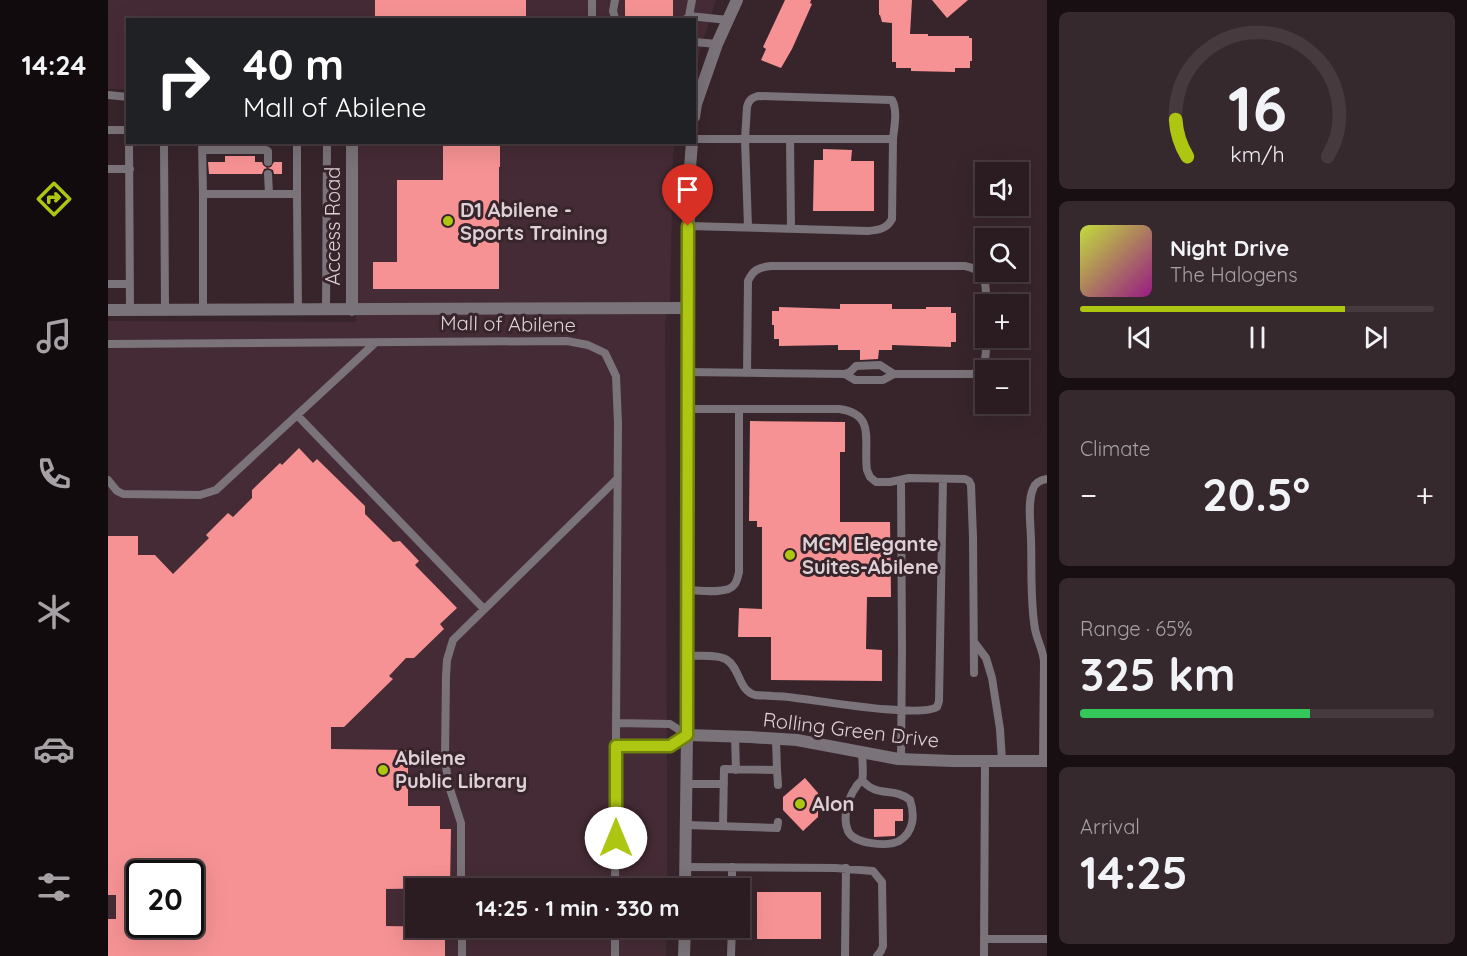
<!DOCTYPE html>
<meta charset="utf-8">
<style>
:root{--surface:#2a1c21;--page:#36292e;--text:#f1f3f6;--muted:#a5a1a5;--line:#463a3f;--accent:#acc612}
body{margin:0;font-family:Quicksand,sans-serif;background:var(--page);color:var(--text);height:100vh;display:flex;flex-direction:column;font-size:22px;white-space:nowrap}
*{box-sizing:border-box;margin:0}
p{font-size:20px;color:var(--muted)}
.icon{flex:none;width:33px;height:33px;fill:none;stroke:currentColor;stroke-width:2;stroke-linecap:round;stroke-linejoin:round}
.map{position:relative;flex:1;overflow:hidden}
.panel{display:flex;flex-direction:column;gap:12px;padding:12px;background:#170f12;width:420px}
.panel>*{flex:none}
.hud{position:absolute;left:18px;top:18px;width:570px;height:126px;border-radius:0px;box-shadow:0 6px 24px #0002,0 0 0 2px var(--line);background:#202124;color:#fff;overflow:hidden}
.tools{position:absolute;left:867px;top:162px;display:grid;gap:12px}
.tools a{display:grid;place-items:center;width:54px;height:54px;border-radius:0px;background:var(--surface);box-shadow:0 6px 24px #0002,0 0 0 2px var(--line);font-size:30px}
.speed{position:absolute;left:18px;top:860px;display:flex;gap:12px;font-size:30px;font-weight:700;text-align:center}
.speed>*{display:grid;place-content:center;width:78px;height:78px;border-radius:50%;background:var(--surface);box-shadow:0 6px 24px #0002,0 0 0 2px var(--line);line-height:1}
.speed .limit{border:3px solid #111;border-radius:9px;background:#fff;color:#111}
.pin{position:absolute;display:grid;place-items:center;width:51px;height:51px;color:#fff;margin:-62px -26px;border-radius:50% 50% 50% 0;rotate:-45deg;box-shadow:0 0 6px #0007}
.pin .icon{rotate:45deg}
.me{position:absolute;width:66px;margin:-33px;rotate:0deg;stroke-linejoin:round;filter:drop-shadow(0 0 4px #0008)}
.turn{display:flex;align-items:center;gap:21px;height:126px;padding:0 18px;font-size:27px}
.turn .icon{width:78px;height:78px;stroke-width:2.5}
.turn b{display:block;font-size:42px;line-height:51px}
.big{font-size:45px;font-weight:800;line-height:1.1}
.panel .widget{flex:1;display:flex;flex-direction:column;justify-content:center;gap:9px;min-width:0;padding:0 21px;border-radius:9px;background:var(--page)}
.panel .dial{align-items:center;gap:0}
.dial svg{height:156px;overflow:visible;fill:none;stroke:var(--line);stroke-width:7;stroke-linecap:round;text-anchor:middle}
.dial text{fill:var(--text);stroke:none}
.song{display:flex;align-items:center;gap:18px}
.cover{width:72px;height:72px;border-radius:9px;background:linear-gradient(135deg,hsl(70 70% 55%),hsl(310 70% 35%))}
.played{height:6px;border-radius:3px;background:linear-gradient(90deg,var(--accent) 75%,var(--line) 75%)}
.keys{display:flex;justify-content:space-around;direction:ltr}
.heat{display:flex;justify-content:space-between;align-items:center;font-size:33px;direction:ltr}
.charge{height:9px;border-radius:4px;background:linear-gradient(90deg,#34c759 65%,var(--line) 0)}
.trip{position:absolute;left:297px;top:878px;width:345px;height:60px;border-radius:0px;background:var(--surface);box-shadow:0 6px 24px #0002,0 0 0 2px var(--line);font-weight:800;line-height:60px;text-align:center}
main{display:flex;flex:1;min-height:0}
.tabs{display:flex;flex-direction:column;width:108px;justify-content:space-around;align-items:center;background:#110b0d;color:var(--muted)}
.tabs .icon{width:42px;height:42px}
.tabs .selected{color:var(--accent)}
.tabs b{font-size:27px;color:var(--text)}
.map>svg:first-child{display:block}
</style>
<main>
<nav class="tabs">
<b>14:24</b>
<svg class="icon selected" aria-label="directions" viewBox="0 0 24 24"><path d="M12 3l9 9-9 9-9-9zM9 14v-3h6M13 9l2 2-2 2"/></svg>
<svg class="icon" aria-label="music" viewBox="0 0 24 24"><path d="M9 18V5l10-2v13"/><circle cx="6" cy="18" r="3"/><circle cx="16" cy="16" r="3"/></svg>
<svg class="icon" aria-label="phone" viewBox="0 0 24 24"><path d="M5 4h4l2 5-3 2q2 4 5 5l2-3 5 2v4C11 20 4 13 5 4z"/></svg>
<svg class="icon" aria-label="climate" viewBox="0 0 24 24"><path d="M12 3v18M4 7l16 10M4 17L20 7"/></svg>
<svg class="icon" aria-label="car" viewBox="0 0 24 24"><path d="M5 17H2v-5l4-1 3-4h7l3 4 3 1v5h-3M9 17h6M6 11h13"/><circle cx="7" cy="17" r="2"/><circle cx="17" cy="17" r="2"/></svg>
<svg class="icon" aria-label="filters" viewBox="0 0 24 24"><path d="M4 7h16M4 17h16"/><circle cx="9" cy="7" r="2"/><circle cx="15" cy="17" r="2"/></svg>
</nav>
<div class="map">
<svg width="939" height="956" viewBox="0 0 939 956">
<rect width="100%" height="100%" fill="#38252c"/>
<path fill="#452b35" fill-rule="evenodd" d="M0 0H608L587 67 586 20H20L19 89H0Z
M250 143H567L565 155 562 300 557 323 559 771V888H308V927H558V956H0V321L248 322ZM32 873H82V924H32Z"/>
<path fill="#f69293" fill-rule="evenodd" d="M267 0H418V20H267Z
M517 0H565V19H517Z
M677 0H703L702 3 704 4 684 49 673 68 653 60 658 49 655 47Z
M771 0H804L802 34H820V36H861V38H864V61H862V68H847V72L803 71V68H788V62H784V23L774 22 772 15H771Z
M824 0H860L839 18Z
M335 142 392 143V167H391V289H265V262H289V180H335Z
M715 149 744 150 743 161H766V211H705L706 160H715Z
M117 156H147V162H154L155 165 159 168 163 167 166 162H174V174H166L165 170 160 168 156 169 154 174H101L100 162H117Z
M732 304H784V309H818V307H843V313H848V342H843V347L784 345V350H771L770 359 752 360V350H730V345L671 346V339H666V325H664V311H671V307L732 309Z
M642 421 737 422V452H732V522H782L783 597H759L758 649 774 650V681L663 680V637H630L631 608 654 609V527H649V521H641Z
M191 448 205 463 209 459 257 506V514L285 542 292 541 311 561 307 565 349 608 332 624 336 629 306 658H298L281 676 285 679 236 727H223V749L300 750V806H332V829H343L342 888 278 889V926L337 927V956H0V919H8V895H0V536H30V555H47L65 574 101 538 98 535 120 513 125 517 144 498V490L172 463 174 465ZM32 873H82V924H32Z
M697 778 710 793V817L695 831 675 810V797Z
M766 809H795V821H787V836L766 837Z
M649 892H713V939H649Z"/>
<g fill="none" stroke-linecap="round" stroke-linejoin="round">
<path stroke="#7a7379" stroke-width="8" d="M484 0V20
M507 0 505 11 507 18 509 20
M581 16 620 20
M578 19 581 16 584 0
M586 42 609 44
M0 95 20 97
M0 130H20
M682 139 683 228
M21 142 22 310
M56 142 57 310
M94 142 95 194
M94 150H158L160 151V162
M0 169H22
M160 174 161 194
M189 194V142
M581 226 760 231C770 230 779 229 784 219L785 139H586
M640 227 637 139 639 107C641 100 643 98 650 96L784 100C790 111 786 127 785 139
M0 284H22
M95 310V194H189L190 310
M218 310 219 142
M0 344 459 341 480 345 497 353 508 376 510 423 507 888
M579 372 737 374 742 372 748 366 772 365 786 374H864C880 369 878 351 878 338
M639 373 640 281C645 270 651 267 663 266H857C880 270 878 285 878 304
M737 374 747 380H775L786 374
M579 409H731C769 414 755 442 759 470L762 477 768 482H782L801 478 857 479 861 481 863 485 865 537 866 673
M189 415 376 609
M0 480 9 491 15 494 92 495 108 490 267 343
M579 590C590 590 619 595 626 585 629 582 630 576 631 572V409
M866 642 878 658 884 678 892 729 894 761
M578 656C589 656 611 654 619 660 632 668 630 690 647 695 653 696 659 695 665 696 673 696 681 697 688 698 714 701 812 718 829 707L831 701 835 479
M627 736 628 770
M668 739 669 770
M508 746H562L579 735 562 724 509 723
M793 759 794 648 793 480
M935 761 936 661C935 650 929 640 927 629 922 600 924 570 923 540 923 527 919 502 925 489 927 483 932 480 939 479
M754 780C770 799 784 786 802 800 807 815 806 832 791 841 779 847 746 844 740 831 734 818 740 798 748 787 749 784 752 783 754 780 756 775 754 758 754 752
M578 784H616
M578 825 669 828 670 822
M615 826 616 769 669 770 670 785
M577 867 727 868 765 871 774 882 775 946 773 951 769 956
M353 888V823L340 783 337 757 338 676 339 660 345 640 509 479
M624 888V867
M354 927V956
M876 939H939
M507 956V927
M623 956 624 927
M737 956 738 868
M876 956 877 761"/>
<path stroke="#7a7379" stroke-width="12" d="M0 310 579 308
M244 310V142
M579 735 642 737 689 740 790 759 845 761H939"/>
<path stroke="#7a7379" stroke-width="12" d="M586 117 588 104 609 44 629 0
M577 888 579 735V308L582 168 584 142
M576 956 577 927"/>
</g>
<g fill="none" stroke-linecap="round" stroke-linejoin="round">
<g stroke="#70810c" stroke-width="15">
<path id="route" d="M508 838V746H562L579 735 580 226"/>
</g>
<use href="#route" stroke="#acc612" stroke-width="10"/>
</g>
<g fill="#acc612" stroke="#38252c" stroke-width="2">
<circle cx="340" cy="221" r="6"/>
<circle cx="682" cy="555" r="6"/>
<circle cx="275" cy="770" r="6"/>
<circle cx="692" cy="804" r="6"/>
</g>
<g text-anchor="middle" stroke-width="6" stroke-linejoin="round" paint-order="stroke">
<g font-size="20" font-weight="bold" fill="#ded1d5" stroke="#38252c" text-anchor="start">
<text x="352" y="217">D1 Abilene -<tspan x="352" dy="23">Sports Training</tspan></text>
<text x="694" y="551">MCM Elegante<tspan x="694" dy="23">Suites-Abilene</tspan></text>
<text x="287" y="765">Abilene<tspan x="287" dy="23">Public Library</tspan></text>
<text x="704" y="811">Alon</text>
</g>
<g font-size="20" fill="#ded1d5" stroke="#38252c">
<text transform="translate(225 226) rotate(-90)" y="7">Access Road</text>
<text transform="translate(400 324) rotate(1)" y="7">Mall of Abilene</text>
<text transform="translate(743 730) rotate(7)" y="7">Rolling Green Drive</text>
</g>
</g>
</svg>
<div class="tools">
<a><svg class="icon" aria-label="sound" viewBox="0 0 24 24"><path d="M4 9h4l5-4v14l-5-4H4zM17 9q2 3 0 6"/></svg></a>
<a><svg class="icon" aria-label="search" viewBox="0 0 24 24"><circle cx="10" cy="10" r="6"/><path d="M15 15l6 6"/></svg></a>
<a>+</a>
<a>−</a>
</div>
<div class="speed"><div class="limit">20</div></div>
<div class="pin" style="left:580px;top:226px;background:#d93025"><svg class="icon" aria-label="arrive" viewBox="0 0 24 24"><path d="M6 21V4h12l-3 4 3 4H6"/></svg></div>
<svg class="me" style="left:508px;top:838px" viewBox="-20 -20 40 40"><circle r="19" fill="#fff"/><path d="M0-13L10 11 0 6-10 11z" fill="#acc612"/></svg>
<div class="trip">14:25 · 1 min · 330 m</div>
<div class="hud">
<div class="turn"><svg class="icon" aria-label="right" viewBox="0 0 24 24"><path d="M7 20v-9h11M14 6l5 5-5 5"/></svg><div><b>40 m</b>Mall of Abilene</div></div>
</div>
</div>
<section class="panel">
<div class="widget dial"><svg viewBox="0 0 100 80">
<path d="M14 69A42 42 0 1 1 86 69"/>
<path d="M14 69A42 42 0 0 1 8 50" stroke="#acc612"/>
<text x="50" y="56" font-size="32" font-weight="700">16</text>
<text x="50" y="72" font-size="11">km/h</text>
</svg></div>
<div class="widget">
<div class="song"><i class="cover"></i><div><b>Night Drive</b><p>The Halogens</p></div></div>
<div class="played"></div>
<div class="keys"><svg class="icon" aria-label="previous" viewBox="0 0 24 24"><path d="M18 5L8 12l10 7zM5 5v14"/></svg><svg class="icon" aria-label="pause" viewBox="0 0 24 24"><path d="M8 5v14M16 5v14"/></svg><svg class="icon" aria-label="next" viewBox="0 0 24 24"><path d="M6 5l10 7-10 7zM19 5v14"/></svg></div>
</div>
<div class="widget"><p>Climate</p>
<div class="heat"><a>−</a><b class="big">20.5°</b><a>+</a></div>
</div>
<div class="widget"><p>Range · 65%</p><b class="big">325 km</b><div class="charge"></div></div>
<div class="widget"><p>Arrival</p><b class="big">14:25</b></div>
</section>
</main>
